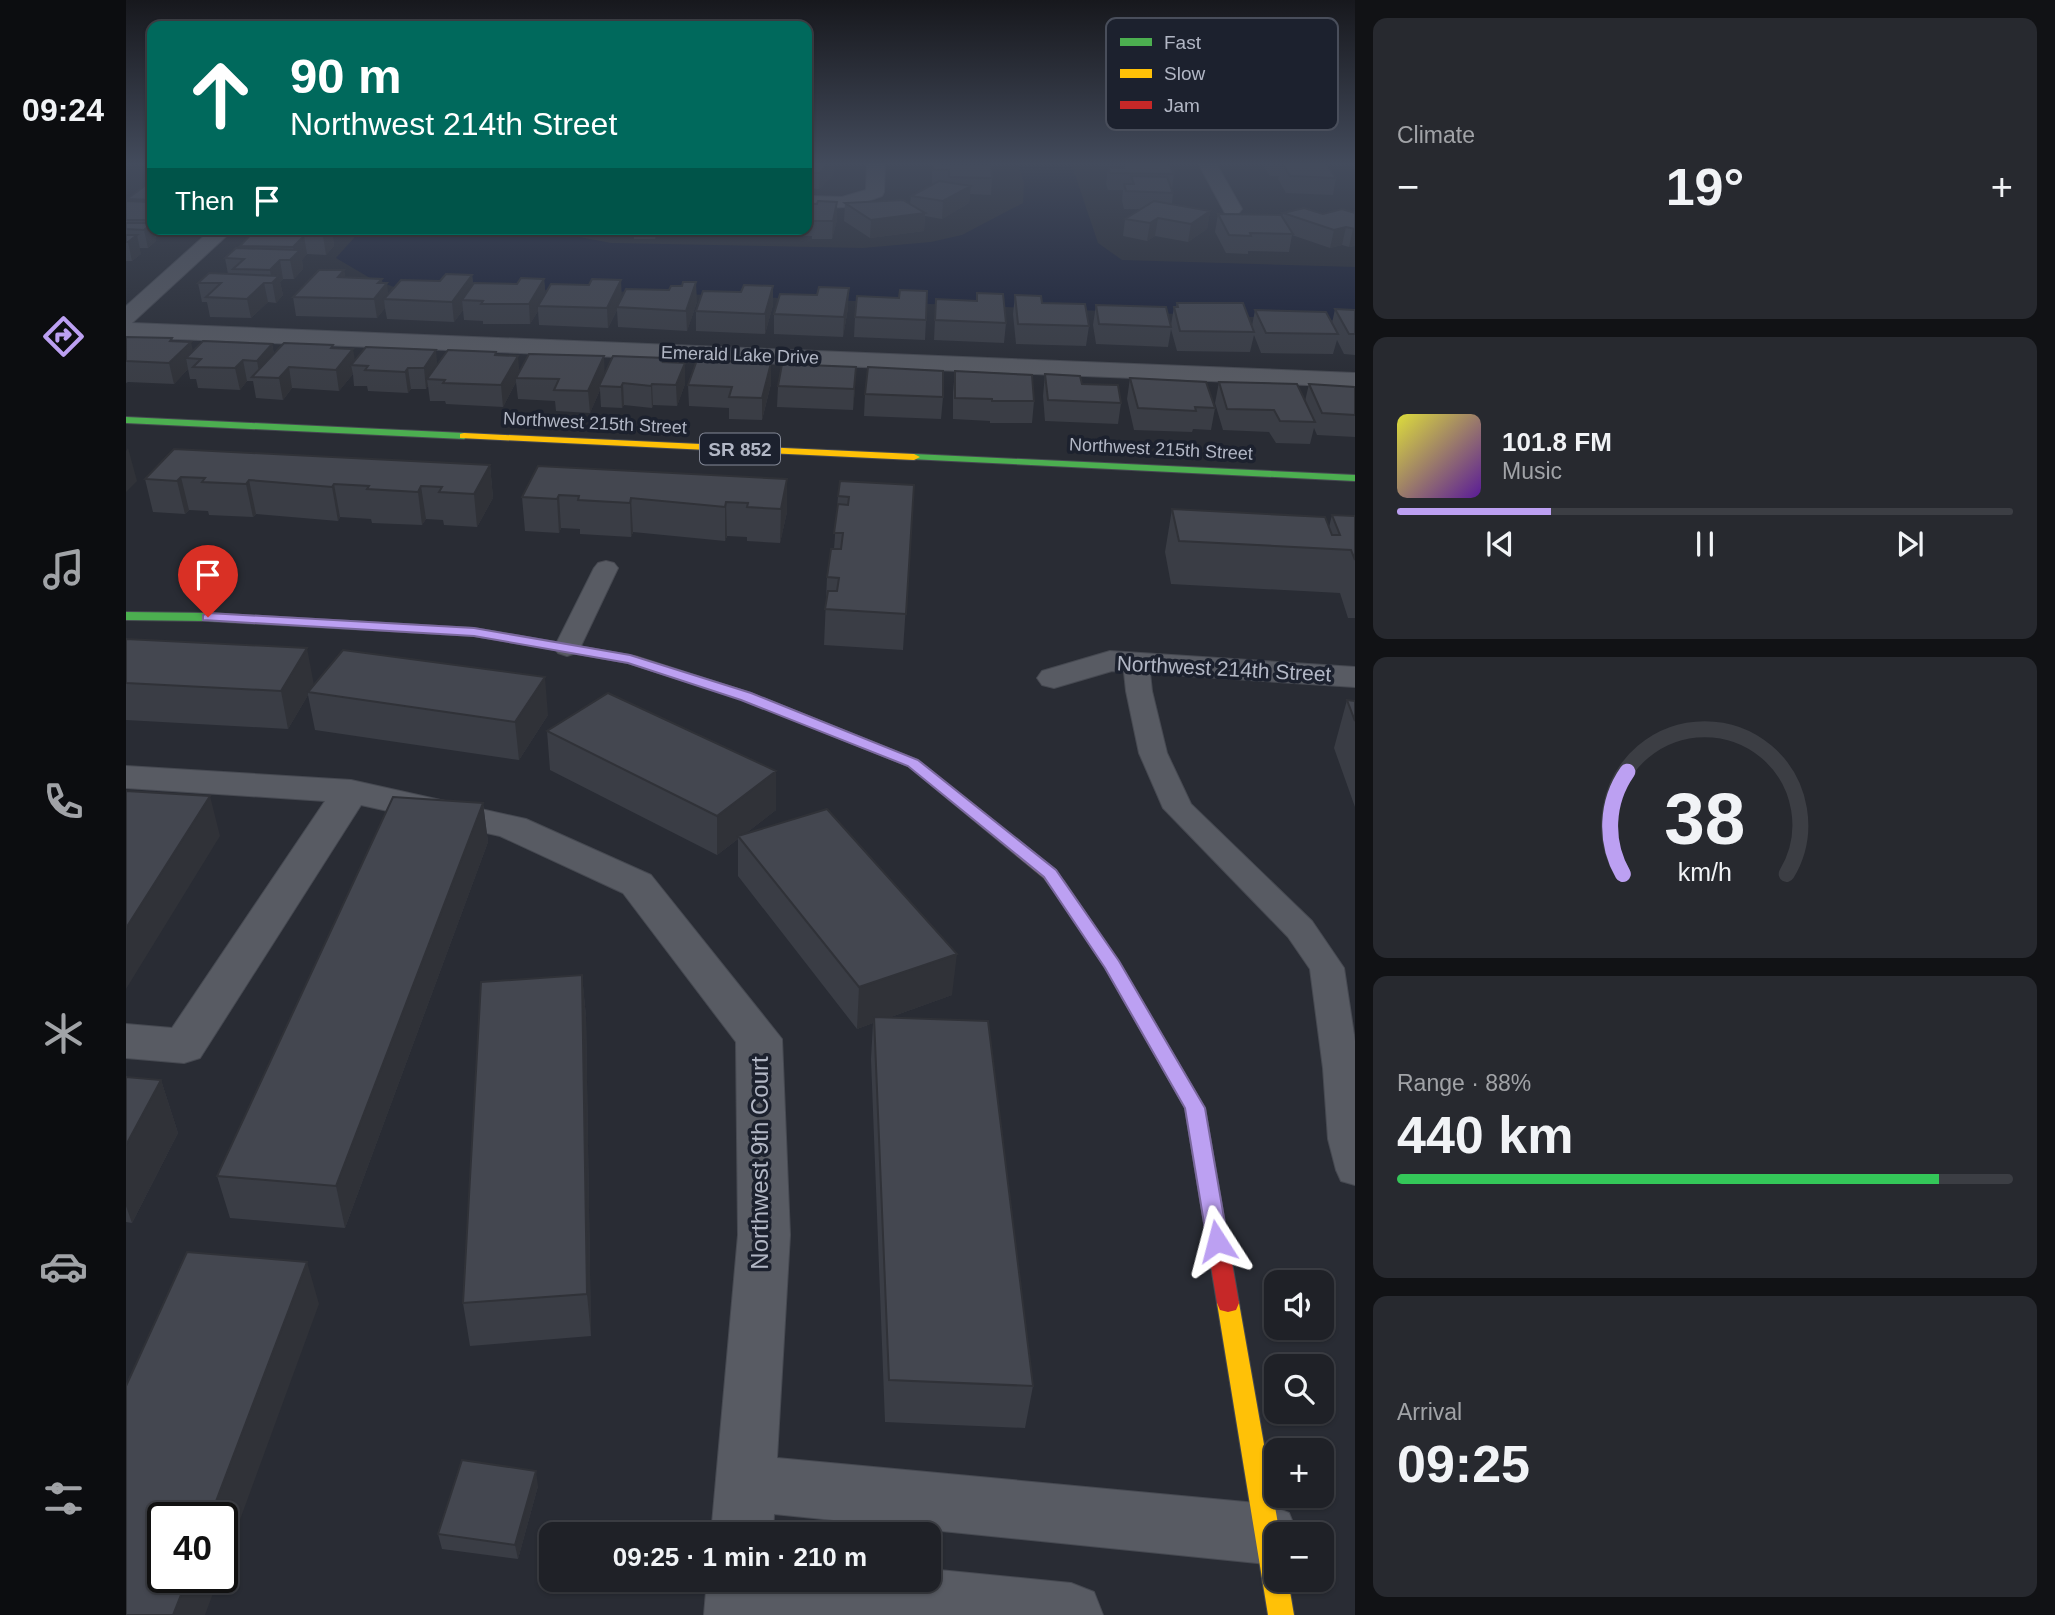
<!DOCTYPE html>
<meta charset="utf-8">
<style>
:root{--surface:#1f2127;--page:#27292f;--text:#f1f3f6;--muted:#a1a3a7;--line:#3c3e44;--accent:#bca0f2}
body{margin:0;font-family:Arial,sans-serif;background:var(--page);color:var(--text);height:100vh;display:flex;flex-direction:column;font-size:26px;white-space:nowrap}
*{box-sizing:border-box;margin:0}
p{font-size:23px;color:var(--muted)}
.icon{flex:none;width:38px;height:38px;fill:none;stroke:currentColor;stroke-width:2;stroke-linecap:round;stroke-linejoin:round}
.map{position:relative;flex:1;overflow:hidden}
.details{display:flex;flex-direction:column;gap:18px;padding:18px;background:#111215;width:700px}
.details>*{flex:none}
.banner{position:absolute;left:21px;top:21px;width:665px;height:214px;border-radius:14px;box-shadow:0 2px 5px #0004,0 0 0 2px var(--line);background:#00695c;color:#fff;overflow:hidden}
.controls{position:absolute;left:1138px;top:1270px;display:grid;gap:14px}
.controls a{display:grid;place-items:center;width:70px;height:70px;border-radius:14px;background:var(--surface);box-shadow:0 2px 5px #0004,0 0 0 2px var(--line);font-size:35px}
.speed{position:absolute;left:21px;top:1502px;display:flex;gap:14px;font-size:35px;font-weight:700;text-align:center}
.speed>*{display:grid;place-content:center;width:91px;height:91px;border-radius:50%;background:var(--surface);box-shadow:0 2px 5px #0004,0 0 0 2px var(--line);line-height:1}
.speed .limit{border:4px solid #111;border-radius:10px;background:#fff;color:#111}
.pin{position:absolute;display:grid;place-items:center;width:60px;height:60px;color:#fff;margin:-72px -30px;border-radius:50% 50% 50% 0;rotate:-45deg;box-shadow:0 0 7px #0007}
.pin .icon{rotate:45deg}
.me{position:absolute;width:77px;margin:-38px;rotate:351deg;stroke-linejoin:round;filter:drop-shadow(0 0 5px #0008)}
.turn{display:flex;align-items:center;gap:24px;height:147px;padding:0 28px;font-size:32px}
.turn .icon{width:91px;height:91px;stroke-width:2.5}
.turn b{display:block;font-size:49px;line-height:60px}
.then{display:flex;align-items:center;height:66px;padding:0 28px;background:#0003;gap:14px;font-size:26px}
.big{font-size:52px;font-weight:800;line-height:1.1}
.details .card{flex:1;display:flex;flex-direction:column;justify-content:center;gap:10px;min-width:0;padding:0 24px;border-radius:14px;background:var(--page)}
.details .dial{align-items:center;gap:0}
.dial svg{height:182px;overflow:visible;fill:none;stroke:var(--line);stroke-width:7;stroke-linecap:round;text-anchor:middle}
.dial text{fill:var(--text);stroke:none}
.song{display:flex;align-items:center;gap:21px}
.cover{width:84px;height:84px;border-radius:10px;background:linear-gradient(135deg,hsl(60 70% 55%),hsl(270 70% 35%))}
.played{height:7px;border-radius:4px;background:linear-gradient(90deg,var(--accent) 25%,var(--line) 25%)}
.keys{display:flex;justify-content:space-around;direction:ltr}
.heat{display:flex;justify-content:space-between;align-items:center;font-size:38px;direction:ltr}
.charge{height:10px;border-radius:5px;background:linear-gradient(90deg,#34c759 88%,var(--line) 0)}
.trip{position:absolute;left:413px;top:1522px;width:402px;height:70px;border-radius:14px;background:var(--surface);box-shadow:0 2px 5px #0004,0 0 0 2px var(--line);font-weight:800;line-height:70px;text-align:center}
main{display:flex;flex:1;min-height:0}
.tabs{display:flex;flex-direction:column;width:126px;justify-content:space-around;align-items:center;background:#0c0d10;color:var(--muted)}
.tabs .icon{width:49px;height:49px}
.tabs .active{color:var(--accent)}
.tabs b{font-size:32px;color:var(--text)}
.map>svg:first-child{display:block}
</style>
<main>
<nav class="tabs">
<b>09:24</b>
<svg class="icon active" aria-label="directions" viewBox="0 0 24 24"><path d="M12 3l9 9-9 9-9-9zM9 14v-3h6M13 9l2 2-2 2"/></svg>
<svg class="icon" aria-label="music" viewBox="0 0 24 24"><path d="M9 18V5l10-2v13"/><circle cx="6" cy="18" r="3"/><circle cx="16" cy="16" r="3"/></svg>
<svg class="icon" aria-label="phone" viewBox="0 0 24 24"><path d="M5 4h4l2 5-3 2q2 4 5 5l2-3 5 2v4C11 20 4 13 5 4z"/></svg>
<svg class="icon" aria-label="climate" viewBox="0 0 24 24"><path d="M12 3v18M4 7l16 10M4 17L20 7"/></svg>
<svg class="icon" aria-label="car" viewBox="0 0 24 24"><path d="M5 17H2v-5l4-1 3-4h7l3 4 3 1v5h-3M9 17h6M6 11h13"/><circle cx="7" cy="17" r="2"/><circle cx="17" cy="17" r="2"/></svg>
<svg class="icon" aria-label="filters" viewBox="0 0 24 24"><path d="M4 7h16M4 17h16"/><circle cx="9" cy="7" r="2"/><circle cx="15" cy="17" r="2"/></svg>
</nav>
<div class="map">
<svg width="1229" height="1615" viewBox="0 0 1229 1615">
<rect width="100%" height="100%" fill="#292c34"/>
<path fill="#1a2036" d="M892 163H945L972 243 996 260 1229 267V321L480 291 268 287 244 278 210 258 236 229H411L485 243 737 248 805 242 836 235 897 203 898 183Z"/>
<g fill="none" stroke-linecap="round" stroke-linejoin="round">
<g stroke="#464951" stroke-width="2">
<path id="lane" d="M480 561 488 563 492 568 454 648 450 653 441 656 432 653 428 648 468 568 472 563Z
M1010 655 1019 657 1023 663 1026 691 1041 753 1065 804 1186 921 1218 968 1229 1041V1185L1215 1181 1210 1170 1202 1139 1197 1068 1184 969 1162 937 1037 808 1013 753 1000 691 997 663 1001 657Z"/>
</g>
<g stroke="#464951" stroke-width="2">
<path id="street" d="M741 163H759L758 192 756 196 725 207 681 208V196L716 197 740 190Z
M1072 163H1090L1116 209 1113 213H1099Z
M86 229H108L6 323 1229 373V387L0 337V306Z
M984 651 1229 667V687L986 671 928 688 916 685 911 678 916 671Z
M0 766 225 780 400 819 525 875 656 1039 664 1235 651 1458 1141 1504 1163 1513 1172 1535H1150V1560L1141 1564 648 1514 647 1535H585L612 1235 610 1042 497 893 374 836 235 805 74 1058 58 1063 0 1058V1024L46 1028 199 801 0 788Z
M803 1569 945 1583 968 1592 977 1615H578L581 1580H803Z"/>
</g>
<g stroke="#464951" stroke-width="2">
<path id="fast" d="M0 417 338 433 343 436 338 439 0 423Z
M788 454 1229 475V481L784 459V455Z
M0 612 82 613 348 628 407 638 414 642 407 646 348 636 82 621 0 620Z"/>
</g>
<g stroke="#464951" stroke-width="2">
<path id="slow" d="M338 433 788 454 794 457 788 460 334 438V434Z
M407 638 509 656 625 693 792 760 930 870 940 885 932 890 926 889 918 878 782 766 615 699 502 663 402 645 400 642 402 639Z
M1102 1294 1110 1296 1113 1303 1154 1535H1150V1580H1162L1168 1615H1142L1091 1303 1094 1296Z"/>
</g>
<g stroke="#464951" stroke-width="2">
<path id="jam" d="M932 880 938 881 993 962 1079 1108 1113 1303 1110 1310 1102 1312 1094 1310 1091 1303 1059 1108 980 969 924 885Z"/>
</g>
<use href="#lane" fill="#585b63" fill-rule="evenodd"/>
<use href="#street" fill="#585b63" fill-rule="evenodd"/>
<use href="#fast" fill="#4caf50" fill-rule="evenodd"/>
<use href="#slow" fill="#ffc107" fill-rule="evenodd"/>
<use href="#jam" fill="#c62828" fill-rule="evenodd"/>
</g>
<path fill="#3a3d45" d="M681 163H708L707 175 693 189 681 188Z
M806 163H859L866 178 865 195 844 194 843 203 816 219 799 216 798 231 744 238 718 221 719 203 784 204 785 196 806 184Z
M972 163H1043L1048 174 1046 188 1047 193 1046 204 1084 211 1081 229 1062 242 1029 236 1021 241 997 236 999 219 1015 209H998L996 201 997 190H982L980 184 982 167H994V166H973Z
M1136 163H1200L1210 178 1207 195 1160 193 1152 179 1153 176H1144Z
M26 182V229H42L29 238 30 241 22 248H13L15 254 6 261H0V201L2 202 1 199Z
M711 202V220L706 239H686V236L644 235V229H681V203L691 204Z
M1157 213 1197 214 1229 213V246L1223 247 1216 245 1204 248 1166 235 1163 252 1122 251V254L1100 253 1089 232 1092 214 1156 217Z
M206 229 208 246 200 255 181 254 176 260 177 269 168 279H157L154 282 157 295 150 303 142 302 125 318 84 317 81 302H76L72 283 102 274 99 258 114 249V246Z
M507 229H571L569 233 533 232 529 239H508Z
M579 229H639L637 235 579 232Z
M218 270 219 277 256 283 262 294 314 281 346 275 347 284H391L418 279 419 293 496 296 571 302 561 331 492 327 491 310 482 328 413 325 412 311 404 324H357V321L338 320 337 310 328 322 261 319 259 308 251 318 170 316 167 297Z
M647 286V305L639 334 570 331V311L615 292Z
M851 293 880 323 878 343 808 340 810 299 850 301Z
M691 295 722 308 717 337 648 334V314Z
M889 295 963 326 960 346 890 344 887 314Z
M773 298 800 320 799 340 728 337 729 317Z
M1051 303 1126 326 1129 310 1206 323 1209 309 1229 310V355L1218 354 1211 340 1207 354 1135 353 1128 335 1124 352 1051 351 1045 329 1042 347 970 344 967 325 970 305 1045 325 1048 307H1050Z
M0 337 47 341 67 351 146 344 148 354 208 348 229 360 312 365 370 355 393 372 479 374 539 362 559 363V384L551 406 527 405 526 408 498 405 496 408 475 407 474 390 464 413 430 411 429 401 392 399 390 382 377 407 320 404 319 401H304L302 386 300 389H285L282 393 242 391 241 386H228L227 374 213 391 166 388 157 400 130 398 127 381H121L114 390 72 388 70 379H64L62 369 48 384 2 382 0 383Z
M829 371 908 401 906 423H864V421L827 419V392Z
M919 374 995 403 992 424 919 421 917 396Z
M1004 378 1089 408 1085 430 1067 429 1066 432 1008 430 1001 399Z
M1093 382 1179 401 1183 384 1229 387V437L1191 435 1188 428 1184 444 1150 443 1143 432 1097 430 1089 403Z
M645 384 636 420 603 419V408L563 406 562 385Z
M652 386 729 388 727 410 651 407Z
M739 394 817 397 815 419 738 416Z
M48 449 364 465 367 498 351 527 318 525 317 520 300 519 296 525 246 523 245 519 214 517 212 521 130 514 127 517 83 515 82 511 63 510 59 514 27 512 19 479Z
M661 479V512L654 543 621 541V537L601 536 599 541 507 532 505 537 454 534V529L435 528 433 533 399 531 396 497Z
M788 485 777 650 698 645 701 577 708 549 712 496Z
M1046 509 1203 527 1206 515 1229 516V618H1222L1214 593 1045 584 1039 552Z
M0 639 188 685 422 715 393 760 189 730 182 695 162 729 0 720Z
M1221 700 1229 701V807L1208 748Z
M421 731 650 771V810L619 834 826 995 762 1018 907 1386 899 1428 759 1422 745 1059 747 1023 731 1029 612 876V839L591 855 424 770Z
M357 803 362 842 219 1228 104 1218 91 1176Z
M456 975 460 1017 465 1336 344 1346 337 1303Z
M0 1077 35 1080 52 1133 6 1223 0 1222Z
M412 1486 392 1559 316 1549 312 1534Z"/>
<path fill="#303238" d="M703 163H708L707 175 693 189 694 173Z
M845 186 843 203 816 219 817 201Z
M711 202V220L706 239 707 221Z
M1084 211 1081 229 1062 242 1065 224Z
M799 213 798 231 744 238 745 220Z
M1032 218 1029 236 1021 241 1024 223Z
M26 223 30 241 22 248 18 230Z
M1220 227 1216 245 1204 248 1208 230Z
M28 229H42L30 238Z
M196 229H206L208 246 200 255Z
M529 229H533V232L529 239Z
M1227 229H1229V246L1223 247Z
M11 235 15 254 6 261 2 242Z
M178 236 181 254 176 260 177 269 168 279 164 260 169 256 167 247Z
M154 260 157 279 154 282 157 295 150 303 144 270Z
M218 270 221 289 212 277Z
M346 275 348 294 336 300 337 310 328 322 326 302Z
M256 279 257 288 261 283 263 300 258 299 259 308 251 318 248 299 252 283Z
M418 279 420 298 412 306V311L404 324 403 304Z
M495 280 496 300 491 307V310L482 328 481 308Z
M570 282 571 302 561 331 560 311Z
M138 283 142 302 125 318 121 299Z
M647 286V305L639 334V314Z
M723 288 722 308 717 337 718 317Z
M46 338 50 356 65 342 69 359 60 358 62 369 48 384 43 363 44 341Z
M146 344 150 364 134 377 131 361Z
M227 349 230 365H225L227 374 213 391 210 370Z
M310 350 312 371 301 379 302 386 300 389 298 368Z
M392 356 394 377 390 378V382L377 407 375 385Z
M478 356 479 377 473 386 474 390 464 413 462 391Z
M117 360 121 381 114 390 109 368Z
M559 363V384L551 406 550 385Z
M645 363V384L636 420V398Z
M163 367 166 388 157 400 153 378Z
M730 367 729 388 727 410 728 389Z
M282 368 285 389 282 393 279 372Z
M497 383 498 405 496 408 495 387Z
M526 384 527 405 526 408 525 386Z
M2 448 11 481 0 492V451Z
M364 465 367 498 351 527 348 494Z
M55 477 63 510 59 514 51 481Z
M661 479V512L654 543 655 509Z
M123 480 130 514 127 517 120 484Z
M208 484 214 517 212 521 206 487Z
M295 486 300 519 296 525 292 492Z
M433 495 435 528 433 533 431 499Z
M505 498 507 532 505 537 504 503Z
M600 502 601 536 599 541V507Z
M181 648 188 685 182 692V695L162 729 155 691Z
M419 677 422 715 393 760 389 722Z
M650 771V810L614 838 612 836V839L591 855V816Z
M84 796 94 836 0 989V928Z
M357 803 362 842 219 1228 210 1186Z
M831 954 826 995 748 1023V1017L747 1023 731 1029 733 987Z
M456 975 460 1017 465 1336 461 1294Z
M35 1080 52 1133 6 1223 0 1206V1145Z
M181 1262 193 1304 96 1569V1517H84Z
M410 1471 412 1486 392 1559 389 1545Z
M62 1577H93L79 1615H47Z"/>
<path fill="#444750" stroke="#303238" stroke-width="2" d="M681 163H703L694 173 681 172Z
M807 163 865 165 866 178 823 177V170H807Z
M997 163H1043L1048 174 984 173 982 167 998 168Z
M1156 163H1200L1210 178 1164 176Z
M1005 176 1041 177 1047 193 1000 191 998 184H1008Z
M813 181 845 186 817 201 785 196Z
M24 182H26V200L1 199Z
M777 200 799 213 745 220 719 203Z
M0 201 26 202V220H0Z
M692 201 711 202 707 221H687V218H681V203L691 204Z
M1028 201 1084 211 1065 224 1032 218 1024 223 999 219Z
M1178 208 1197 214 1216 209 1229 213V229L1220 227 1208 230 1157 213Z
M1092 214 1155 215 1167 234 1124 233 1125 236 1103 235Z
M0 223H26L18 230 0 229Z
M130 229H204L198 236H178L167 247 114 246Z
M0 235H11L2 242H0Z
M110 248 174 250 164 260H154L144 270 107 269 118 259 99 258Z
M193 270H218L212 277 256 279 252 283H261L248 299 167 297Z
M83 273 153 276 146 283H138L121 299 80 297 95 283H72Z
M320 274 346 275 326 302 258 299 275 280 314 281Z
M395 278 418 279 403 304H355L357 301 336 300 348 283 391 284Z
M466 279 495 280 481 308 412 306 425 284 463 285Z
M557 282H570L560 311 491 307 500 289 543 290 545 286H556Z
M618 285 647 286 639 314 570 311 577 291 615 292Z
M693 287 723 288 718 317 648 314 654 294 691 295Z
M774 290 801 291 800 320 729 317 731 296 773 298Z
M851 293 877 294 880 323 809 320 810 299 851 301Z
M889 295 915 296 916 303 959 304 963 326 892 324Z
M1051 303H1117L1128 332 1054 331 1048 307H1052Z
M970 305 1040 307 1045 327 973 324Z
M1209 309 1229 310V334H1223Z
M1129 310 1200 312 1212 334 1140 333Z
M0 337 46 338 44 341 65 342 43 363 0 361Z
M77 341 146 344 131 361 117 360 109 368 67 367 75 359 60 358Z
M158 343 207 345 205 348 227 349 210 370 163 367 153 378 126 377Z
M240 347 310 350 298 368H282L279 372 239 370 242 366 225 365Z
M322 350 370 352 369 355 392 356 375 385 317 383 319 380 301 379Z
M403 354 478 356 462 391 428 390 433 379 390 378Z
M487 356 539 358 537 362 559 363 550 385 526 384 525 386 497 383 495 387 473 386Z
M571 360 645 363 636 398 603 397 606 387 562 385Z
M656 364 730 367 728 389 652 386Z
M742 367 817 371V397L739 394Z
M829 371 906 375 908 401H866V399L829 398Z
M919 374 954 376 956 384 992 385 995 403 922 400Z
M1004 378 1080 382 1089 408 1069 407 1070 411 1012 408Z
M1093 382 1171 384 1189 422 1154 421 1148 410 1101 409Z
M1183 384 1229 387V415L1196 413Z
M48 449 364 465 348 494 313 492 316 487 295 486 292 492 241 489 243 486 208 484 206 487 123 480 120 484 76 482 79 478 55 477 51 481 19 479Z
M412 466 661 479 655 509 621 507 622 503 600 502 599 507 505 498 504 503 452 500 453 496 433 495 431 499 396 497Z
M714 481 788 485 780 614 699 609 702 591H711L713 578 701 577 705 549H715L717 533H708L712 504 722 505 723 497 712 496Z
M1046 509 1199 517 1206 535H1214L1206 515 1229 516V560L1225 550 1053 541Z
M0 639 181 648 155 691 0 683Z
M217 650 419 677 389 722 182 692Z
M482 693 650 771 591 816 421 731Z
M1221 700 1229 701V721Z
M0 791 84 796 0 928Z
M267 797 357 803 210 1186 91 1176Z
M701 809 831 954 733 987 612 836Z
M456 975 461 1294 337 1303 355 982Z
M748 1017 862 1021 907 1386 763 1380Z
M0 1077 35 1080 0 1145Z
M61 1252 181 1262 84 1517H37V1577H62L47 1615H0V1386Z
M336 1460 410 1471 389 1545 312 1534Z"/>
<linearGradient id="sky" x2="0" y2="1"><stop stop-color="#17181d"/><stop offset="0.42" stop-color="#434b5c"/><stop offset="1" stop-color="#434b5c" stop-opacity="0"/></linearGradient>
<rect width="1229" height="389" fill="url(#sky)"/>
<path fill="#bca0f2" stroke="#7a689d" stroke-width="2" d="M82 613 348 628 504 655 625 693 792 760 930 870 993 961 1079 1108 1102 1241 1099 1247 1091 1250 1084 1247 1081 1241 1059 1108 979 968 918 877 782 766 615 700 502 663 348 636 77 620V615Z"/>
<g text-anchor="middle" stroke-width="7" stroke-linejoin="round" paint-order="stroke">
<g font-size="18" fill="#b2b7c5" stroke="#1c212e">
<text transform="translate(614 355) rotate(2)" y="6">Emerald Lake Drive</text>
<text transform="translate(469 423) rotate(3)" y="6">Northwest 215th Street</text>
<text transform="translate(1035 449) rotate(3)" y="6">Northwest 215th Street</text>
</g>
<rect fill="#1c212e" stroke="#858a98" stroke-width="2" x="574" y="433.5" width="80" height="31" rx="5"/>
<g font-size="19" font-weight="bold" fill="#b2b7c5">
<text x="614" y="456">SR 852</text>
</g>
<g font-size="21" fill="#b2b7c5" stroke="#1c212e">
<text transform="translate(1098 669) rotate(3)" y="7">Northwest 214th Street</text>
</g>
<g font-size="24" fill="#b2b7c5" stroke="#1c212e">
<text transform="translate(634 1163) rotate(-90)" y="8">Northwest 9th Court</text>
</g>
</g>
<rect x="980" y="18" width="232" height="112" rx="10" fill="#1c212e" stroke="#494e5b" stroke-width="2"/>
<rect x="994" y="38" width="32" height="8" fill="#4caf50"/>
<rect x="994" y="69" width="32" height="9" fill="#ffc107"/>
<rect x="994" y="101" width="32" height="8" fill="#c62828"/>
<g font-size="19" fill="#b2b7c5">
<text x="1038" y="49">Fast</text>
<text x="1038" y="80">Slow</text>
<text x="1038" y="112">Jam</text>
</g>
</svg>
<div class="controls">
<a><svg class="icon" aria-label="sound" viewBox="0 0 24 24"><path d="M4 9h4l5-4v14l-5-4H4zM17 9q2 3 0 6"/></svg></a>
<a><svg class="icon" aria-label="search" viewBox="0 0 24 24"><circle cx="10" cy="10" r="6"/><path d="M15 15l6 6"/></svg></a>
<a>+</a>
<a>−</a>
</div>
<div class="speed"><div class="limit">40</div></div>
<div class="pin" style="left:82px;top:617px;background:#d93025"><svg class="icon" aria-label="arrive" viewBox="0 0 24 24"><path d="M6 21V4h12l-3 4 3 4H6"/></svg></div>
<svg class="me" style="left:1091px;top:1241px" viewBox="-20 -20 40 40"><path d="M0-17L14 15 0 8-14 15z" fill="#bca0f2" stroke="#fff" stroke-width="4"/></svg>
<div class="trip">09:25 · 1 min · 210 m</div>
<div class="banner">
<div class="turn"><svg class="icon" aria-label="ahead" viewBox="0 0 24 24"><path d="M12 20V5M6 11l6-6 6 6"/></svg><div><b>90 m</b>Northwest 214th Street</div></div>
<div class="then">Then<svg class="icon" aria-label="arrive" viewBox="0 0 24 24"><path d="M6 21V4h12l-3 4 3 4H6"/></svg></div>
</div>
</div>
<section class="details">
<div class="card"><p>Climate</p>
<div class="heat"><a>−</a><b class="big">19°</b><a>+</a></div>
</div>
<div class="card">
<div class="song"><i class="cover"></i><div><b>101.8 FM</b><p>Music</p></div></div>
<div class="played"></div>
<div class="keys"><svg class="icon" aria-label="previous" viewBox="0 0 24 24"><path d="M18 5L8 12l10 7zM5 5v14"/></svg><svg class="icon" aria-label="pause" viewBox="0 0 24 24"><path d="M8 5v14M16 5v14"/></svg><svg class="icon" aria-label="next" viewBox="0 0 24 24"><path d="M6 5l10 7-10 7zM19 5v14"/></svg></div>
</div>
<div class="card dial"><svg viewBox="0 0 100 80">
<path d="M14 69A42 42 0 1 1 86 69"/>
<path d="M14 69A42 42 0 0 1 16 24" stroke="#bca0f2"/>
<text x="50" y="56" font-size="32" font-weight="700">38</text>
<text x="50" y="72" font-size="11">km/h</text>
</svg></div>
<div class="card"><p>Range · 88%</p><b class="big">440 km</b><div class="charge"></div></div>
<div class="card"><p>Arrival</p><b class="big">09:25</b></div>
</section>
</main>
